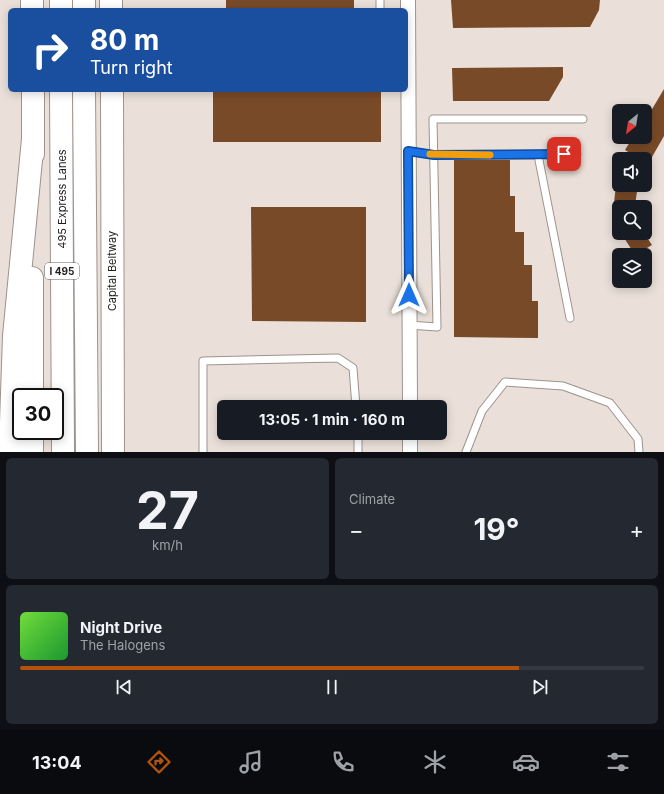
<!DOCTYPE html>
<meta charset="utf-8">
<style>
:root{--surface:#171b24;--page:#242831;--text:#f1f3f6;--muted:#9ea1a6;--line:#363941;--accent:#b45309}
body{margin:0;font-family:Inter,sans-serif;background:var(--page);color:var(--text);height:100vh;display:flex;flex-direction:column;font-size:15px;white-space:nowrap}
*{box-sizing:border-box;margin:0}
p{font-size:13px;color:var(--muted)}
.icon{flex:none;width:22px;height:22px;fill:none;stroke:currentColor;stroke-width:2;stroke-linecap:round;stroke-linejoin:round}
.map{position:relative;height:452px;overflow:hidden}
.drawer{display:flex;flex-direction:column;gap:6px;padding:6px;background:#0d0f14;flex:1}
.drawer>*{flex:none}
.banner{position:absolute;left:8px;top:8px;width:400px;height:84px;border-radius:6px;box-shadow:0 2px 10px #0003;background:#1a4fa0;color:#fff;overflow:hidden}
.needle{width:26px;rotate:210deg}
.fabs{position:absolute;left:612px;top:104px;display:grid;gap:8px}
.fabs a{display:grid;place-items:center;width:40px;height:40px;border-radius:6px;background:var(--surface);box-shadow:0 2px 10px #0003;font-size:20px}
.speed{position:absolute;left:12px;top:388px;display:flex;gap:8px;font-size:20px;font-weight:700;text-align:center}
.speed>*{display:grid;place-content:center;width:52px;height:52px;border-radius:50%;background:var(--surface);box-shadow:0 2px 10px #0003;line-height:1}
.speed .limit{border:2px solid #111;border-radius:6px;background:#fff;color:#111}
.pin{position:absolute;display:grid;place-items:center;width:34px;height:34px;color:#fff;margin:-17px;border-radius:8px;box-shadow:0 2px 6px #0006}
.me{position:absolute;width:44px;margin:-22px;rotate:0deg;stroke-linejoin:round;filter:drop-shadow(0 0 3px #0008)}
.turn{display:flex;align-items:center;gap:14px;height:84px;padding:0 16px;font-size:18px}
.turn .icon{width:52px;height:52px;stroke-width:2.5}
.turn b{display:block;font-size:28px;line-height:34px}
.big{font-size:30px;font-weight:700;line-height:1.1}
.drawer .tile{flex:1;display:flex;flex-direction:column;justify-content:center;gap:6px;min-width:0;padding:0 14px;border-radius:6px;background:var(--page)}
.drawer .dial{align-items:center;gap:0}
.dial b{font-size:52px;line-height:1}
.song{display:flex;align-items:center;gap:12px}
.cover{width:48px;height:48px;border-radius:6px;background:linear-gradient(135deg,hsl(100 70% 55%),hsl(130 70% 35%))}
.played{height:4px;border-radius:2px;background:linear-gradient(90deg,var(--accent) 80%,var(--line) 80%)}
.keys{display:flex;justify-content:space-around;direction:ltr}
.heat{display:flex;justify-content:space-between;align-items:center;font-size:22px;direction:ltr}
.drawer .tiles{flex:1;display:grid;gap:6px;grid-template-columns:1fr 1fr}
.tile:last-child{grid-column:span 2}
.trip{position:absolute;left:217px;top:400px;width:230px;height:40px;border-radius:6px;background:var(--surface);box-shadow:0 2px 10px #0003;font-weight:700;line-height:40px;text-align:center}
.tabs{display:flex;height:64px;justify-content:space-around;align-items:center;background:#090b0e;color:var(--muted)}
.tabs .icon{width:28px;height:28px}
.tabs .selected{color:var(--accent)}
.tabs b{font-size:18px;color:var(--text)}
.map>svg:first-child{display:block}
</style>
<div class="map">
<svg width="664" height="452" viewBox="0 0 664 452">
<rect width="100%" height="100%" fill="#eae0d9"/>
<path fill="#794a27" d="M226 0H354V10H226Z
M451 0H600L599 10 590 27 453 28Z
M563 67V77L549 101H453L452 68Z
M664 89V136L648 164 645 162V159H640L625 150 633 137H645V121Z
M213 90H381V142H213Z
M454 160H510V196H515V232H524V265H532V301H538V338L454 337Z
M616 185H638L635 205 614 203Z
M251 207H366V322L252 321Z
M621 233H644L652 245 635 255Z"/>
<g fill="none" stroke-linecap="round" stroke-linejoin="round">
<g stroke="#9c938d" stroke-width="9">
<path id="service" d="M380 10V0
M408 151 434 155H538L570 318
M538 155 577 154
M409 325 437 327 433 119H583
M203 452V361L338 358 353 368 356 407
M358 452V433
M466 452 482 411 505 382 563 386 610 403 638 439 639 452"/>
</g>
<g stroke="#9c938d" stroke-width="16">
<path id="minor" d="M408 0 410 407
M410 433V452"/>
</g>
<g stroke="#9c938d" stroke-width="24">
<path id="motorway" d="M32 0V10
M61 0V10
M84 0V10
M111 0V10
M61 90 63 452
M84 90 87 452
M112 90 113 452
M33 154V90
M32 397V278
M10 452 14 336 33 139
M32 452V431"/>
</g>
<use href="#service" stroke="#fff" stroke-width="7"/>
<use href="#minor" stroke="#fff" stroke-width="14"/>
<use href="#motorway" stroke="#fff" stroke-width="22"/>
</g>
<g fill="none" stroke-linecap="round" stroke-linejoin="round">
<g stroke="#114b97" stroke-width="10">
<path id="route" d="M409 295 408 151 434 155 564 154"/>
</g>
<use href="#route" stroke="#1a73e8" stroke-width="7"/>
<path stroke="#f59e0b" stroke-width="7" d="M430 154 490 155"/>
</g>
<g text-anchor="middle" stroke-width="4" stroke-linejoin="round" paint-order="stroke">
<rect fill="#fff" stroke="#62605f" stroke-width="1" x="45" y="263" width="34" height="16" rx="3"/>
<g font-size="10" font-weight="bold" fill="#1f1c1a">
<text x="62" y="275">I 495</text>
</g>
<g font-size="11" fill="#1f1c1a" stroke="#fff">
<text transform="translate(62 199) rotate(-90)" y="4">495 Express Lanes</text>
<text transform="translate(112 271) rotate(-90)" y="4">Capital Beltway</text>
</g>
</g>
</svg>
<div class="fabs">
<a><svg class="needle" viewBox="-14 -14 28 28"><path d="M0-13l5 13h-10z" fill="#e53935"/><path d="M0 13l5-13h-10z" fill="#9ea1a6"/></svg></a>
<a><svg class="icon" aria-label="sound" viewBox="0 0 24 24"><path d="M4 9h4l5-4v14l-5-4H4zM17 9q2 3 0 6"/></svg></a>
<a><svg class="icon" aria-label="search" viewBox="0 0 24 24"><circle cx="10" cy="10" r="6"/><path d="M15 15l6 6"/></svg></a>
<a><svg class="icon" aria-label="layers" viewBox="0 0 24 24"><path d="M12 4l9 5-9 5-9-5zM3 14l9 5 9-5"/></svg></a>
</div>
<div class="speed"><div class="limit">30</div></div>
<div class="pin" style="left:564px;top:154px;background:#d93025"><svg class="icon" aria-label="arrive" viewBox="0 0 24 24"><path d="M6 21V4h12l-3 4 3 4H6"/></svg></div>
<svg class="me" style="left:409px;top:295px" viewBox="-20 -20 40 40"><path d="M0-17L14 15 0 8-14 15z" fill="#1a73e8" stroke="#fff" stroke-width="4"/></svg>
<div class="trip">13:05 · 1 min · 160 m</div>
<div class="banner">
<div class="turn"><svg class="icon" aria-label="right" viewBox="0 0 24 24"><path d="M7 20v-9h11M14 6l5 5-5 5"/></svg><div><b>80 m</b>Turn right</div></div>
</div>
</div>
<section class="drawer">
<div class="tiles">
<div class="tile dial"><b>27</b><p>km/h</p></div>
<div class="tile"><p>Climate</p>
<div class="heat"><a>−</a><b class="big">19°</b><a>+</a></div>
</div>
<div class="tile">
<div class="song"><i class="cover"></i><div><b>Night Drive</b><p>The Halogens</p></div></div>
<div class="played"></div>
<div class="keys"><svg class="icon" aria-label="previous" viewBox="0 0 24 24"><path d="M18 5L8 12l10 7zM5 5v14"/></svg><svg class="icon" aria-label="pause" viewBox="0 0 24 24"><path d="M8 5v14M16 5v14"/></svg><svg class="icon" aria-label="next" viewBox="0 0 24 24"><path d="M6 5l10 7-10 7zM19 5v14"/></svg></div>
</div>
</div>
</section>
<nav class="tabs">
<b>13:04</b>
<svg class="icon selected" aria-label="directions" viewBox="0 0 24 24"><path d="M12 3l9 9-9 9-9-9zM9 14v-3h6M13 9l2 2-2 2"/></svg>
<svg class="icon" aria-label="music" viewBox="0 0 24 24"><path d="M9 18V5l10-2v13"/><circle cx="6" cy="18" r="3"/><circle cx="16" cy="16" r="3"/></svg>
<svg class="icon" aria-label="phone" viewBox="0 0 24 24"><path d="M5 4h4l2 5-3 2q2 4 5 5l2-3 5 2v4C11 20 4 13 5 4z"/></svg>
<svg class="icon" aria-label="climate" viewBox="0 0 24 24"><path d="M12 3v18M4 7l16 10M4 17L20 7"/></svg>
<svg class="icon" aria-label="car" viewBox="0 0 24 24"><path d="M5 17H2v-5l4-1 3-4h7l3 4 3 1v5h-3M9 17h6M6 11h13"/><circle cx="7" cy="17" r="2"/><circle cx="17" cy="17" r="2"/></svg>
<svg class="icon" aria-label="filters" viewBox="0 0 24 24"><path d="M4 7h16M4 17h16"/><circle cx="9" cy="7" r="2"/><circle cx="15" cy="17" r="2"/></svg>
</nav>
